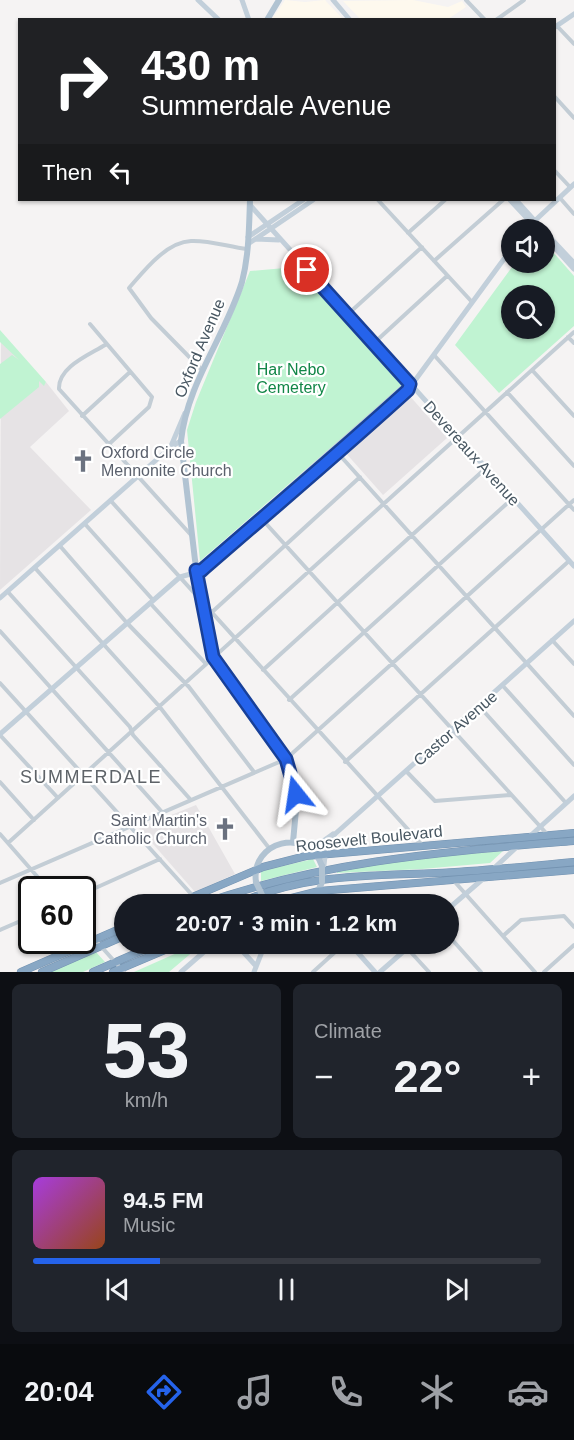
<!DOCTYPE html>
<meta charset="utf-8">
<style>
:root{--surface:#171b24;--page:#20242c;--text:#f1f3f6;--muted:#9ea1a6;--line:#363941;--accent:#2563eb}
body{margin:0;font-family:Helvetica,sans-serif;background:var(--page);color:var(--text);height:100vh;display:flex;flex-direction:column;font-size:22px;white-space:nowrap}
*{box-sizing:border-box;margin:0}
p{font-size:20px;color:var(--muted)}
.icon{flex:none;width:33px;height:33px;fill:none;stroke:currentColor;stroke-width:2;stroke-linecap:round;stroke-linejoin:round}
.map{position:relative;height:972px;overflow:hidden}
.drawer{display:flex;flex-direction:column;gap:12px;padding:12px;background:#0d0f14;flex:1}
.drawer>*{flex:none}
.guide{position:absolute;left:18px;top:18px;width:538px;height:183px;border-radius:0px;box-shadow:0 2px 4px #0004;background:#202124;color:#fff;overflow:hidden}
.tools{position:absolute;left:501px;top:219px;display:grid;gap:12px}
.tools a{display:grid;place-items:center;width:54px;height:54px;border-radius:50%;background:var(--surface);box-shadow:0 2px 4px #0004;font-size:30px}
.speed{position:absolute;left:18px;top:876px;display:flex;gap:12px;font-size:30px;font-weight:700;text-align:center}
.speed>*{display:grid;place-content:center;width:78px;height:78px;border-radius:50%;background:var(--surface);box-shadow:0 2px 4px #0004;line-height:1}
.speed .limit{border:3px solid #111;border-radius:9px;background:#fff;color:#111}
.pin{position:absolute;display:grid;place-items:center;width:51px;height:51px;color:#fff;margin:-26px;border:3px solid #fff;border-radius:50%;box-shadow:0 2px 6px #0007}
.me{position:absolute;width:66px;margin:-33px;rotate:345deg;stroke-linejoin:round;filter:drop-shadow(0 0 4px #0008)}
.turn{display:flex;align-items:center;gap:21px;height:126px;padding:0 24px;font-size:27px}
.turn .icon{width:78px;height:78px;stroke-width:2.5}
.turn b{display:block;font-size:42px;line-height:51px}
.then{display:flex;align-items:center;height:57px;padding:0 24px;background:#0003;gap:12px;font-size:22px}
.big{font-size:45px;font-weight:700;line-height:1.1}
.drawer .tile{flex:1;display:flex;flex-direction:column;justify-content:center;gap:9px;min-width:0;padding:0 21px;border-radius:9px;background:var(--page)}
.drawer .dial{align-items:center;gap:0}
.dial b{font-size:78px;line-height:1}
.song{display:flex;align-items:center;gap:18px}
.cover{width:72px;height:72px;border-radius:9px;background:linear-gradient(135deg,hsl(280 70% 55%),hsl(20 70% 35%))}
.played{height:6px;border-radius:3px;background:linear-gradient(90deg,var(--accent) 25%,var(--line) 25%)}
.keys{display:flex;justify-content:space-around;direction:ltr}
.heat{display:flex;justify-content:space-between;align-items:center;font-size:33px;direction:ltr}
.drawer .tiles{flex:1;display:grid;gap:12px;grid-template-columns:1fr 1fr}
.tile:last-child{grid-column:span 2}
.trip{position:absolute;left:114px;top:894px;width:345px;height:60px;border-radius:30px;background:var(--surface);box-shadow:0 2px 4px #0004;font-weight:700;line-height:60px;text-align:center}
.tabs{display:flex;height:96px;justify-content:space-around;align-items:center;background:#090b0e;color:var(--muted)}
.tabs .icon{width:42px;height:42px}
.tabs .on{color:var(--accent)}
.tabs b{font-size:27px;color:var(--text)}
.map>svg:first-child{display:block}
</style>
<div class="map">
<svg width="574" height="972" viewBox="0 0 574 972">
<rect width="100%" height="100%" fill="#f5f3f3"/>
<path fill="#fef9ee" d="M285 0 305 2 325 0 343 19H272Z
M413 0 448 7 462 1 466 7 448 19H360L343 1Z"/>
<path fill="#e6e3e5" d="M1 341 44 385 46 382 69 411 30 447 91 510 0 590Z
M408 394 447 438 383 495 344 451Z
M196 805 235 874 195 892 139 828Z"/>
<path fill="#c0f3d2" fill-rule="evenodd" d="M545 243 574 276V326L499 393 455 345 515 263 544 262ZM512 296H544V328H512Z
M296 267 403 385 200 561 187 430 196 402 250 271Z
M0 330 46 382 44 386 39 381V387L0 419V364L12 355 19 360 0 342Z
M503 851 490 863 422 869 337 873V870L407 859Z
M313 859 317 867 261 881V871Z
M197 944H202L169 972H134Z
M96 952 105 962 83 972H50Z"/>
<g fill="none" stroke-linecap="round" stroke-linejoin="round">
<g stroke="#7392b0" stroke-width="8">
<path id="highway" d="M176 904 263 867 306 856 574 833
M201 904C326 860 443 852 574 841
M237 904C301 874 367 876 436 873 482 871 528 866 574 862
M268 904 319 891 574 870
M21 972 124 927
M42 972 124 936
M93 972 157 944
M113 972 179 944"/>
</g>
<path stroke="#c3cdd5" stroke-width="4" d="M466 0 485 20
M496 20 524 0
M557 26 574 44
M555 97 574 118
M555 171 570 187
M560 198 574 214
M378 200 472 302
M408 233 445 200
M434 261 503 200
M347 315 422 247
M90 324 152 397 149 407 108 445
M568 337 574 343
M374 343 447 276
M105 345C89 355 58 367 59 389L191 535
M434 355 574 510
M202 370 151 318 129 288C144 271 166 242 191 241 209 240 229 247 247 249
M532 370 574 416
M507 392 574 466
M82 416 130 372
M336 451 574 716
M111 501 423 846
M260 517 547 834
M85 524 153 600
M60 546 127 623 189 687 254 772
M35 568 159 706 269 848
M8 592 130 727 133 735 190 799
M150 603 206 664
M211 613 360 477
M0 631 162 812
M552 640 574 664
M263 670 486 468
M0 683 193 896
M503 686 574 765
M289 700 513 498
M479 706 566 803
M0 735 58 798
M345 762 569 561
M406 771 435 801 511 795
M0 782 34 820
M0 834 49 890
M8 843 574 332
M454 881 535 972
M0 883 286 759 574 500
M82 894 160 859
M82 925 124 972
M0 930 32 916
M448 935 481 972
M503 936 521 920 564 916 574 927
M407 948 429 972
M313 972 344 944
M544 972 574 945"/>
<path stroke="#c2cfda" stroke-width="5" d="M198 0 219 20
M242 0 249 20
M333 0 350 20
M555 27 574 14
M510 200 538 230
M516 200 543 230
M250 205 574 566
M525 230 574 184
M544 231 574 263
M544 236 574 269
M248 237 303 200
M256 239 279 240
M248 244 313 200
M171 446 185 413
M196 570 404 386 410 384
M0 598 172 446 181 441
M0 734 180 577 201 571 408 390 512 248
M529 837 574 796
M304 845 319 844 333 834
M324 865 326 847 335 834 574 621
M493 869 519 845
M448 909 484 878
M236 944 256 966
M350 944 375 972
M181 972 213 944
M254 972 265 944
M380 972 412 944"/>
<path stroke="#b1c3d2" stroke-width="6" d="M267 20 279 0
M250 200C249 227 249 255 242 282 225 337 187 383 181 441L195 560 213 657 286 759 297 799 293 842
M256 882C250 841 308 826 322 866
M306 904 316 896 322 882"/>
<use href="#highway" stroke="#88a7c4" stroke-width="7"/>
<path stroke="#b1c3d2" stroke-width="6" d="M322 866V882
M256 882 263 897"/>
</g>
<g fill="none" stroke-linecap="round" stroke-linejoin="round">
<g stroke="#184099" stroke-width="15">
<path id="route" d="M296 794 286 759 213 657 196 570 201 571C270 511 340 452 408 390L410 384 307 270"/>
</g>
<use href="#route" stroke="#2563eb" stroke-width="10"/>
</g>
<defs>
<g id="church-bare" transform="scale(1.8)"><path d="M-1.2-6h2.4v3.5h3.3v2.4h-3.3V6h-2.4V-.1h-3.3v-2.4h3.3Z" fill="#6b7280" stroke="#fff" stroke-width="2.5" paint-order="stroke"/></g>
</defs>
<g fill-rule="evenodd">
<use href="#church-bare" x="83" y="461"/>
<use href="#church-bare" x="225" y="829"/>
</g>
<g text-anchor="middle" stroke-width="4.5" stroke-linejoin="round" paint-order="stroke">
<g font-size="16" fill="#485762" stroke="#fff">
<text transform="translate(199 348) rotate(-67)" y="6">Oxford Avenue</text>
<text transform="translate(472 453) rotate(48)" y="6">Devereaux Avenue</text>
<text transform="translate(455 728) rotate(-41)" y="6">Castor Avenue</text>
<text transform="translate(369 838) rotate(-6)" y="6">Roosevelt Boulevard</text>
</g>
<g font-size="16" fill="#118647" stroke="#fff">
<text x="291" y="375">Har Nebo<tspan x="291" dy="18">Cemetery</tspan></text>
</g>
<g font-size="16" fill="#5b616d" stroke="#fff" text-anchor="start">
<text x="101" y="458">Oxford Circle<tspan x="101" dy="18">Mennonite Church</tspan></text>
<text x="207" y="826" text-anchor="end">Saint Martin's<tspan x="207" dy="18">Catholic Church</tspan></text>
</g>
<g font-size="18" letter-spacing="1.5" fill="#5e6368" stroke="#fff">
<text x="91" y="783">SUMMERDALE</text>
</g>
</g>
</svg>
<div class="tools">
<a><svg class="icon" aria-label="sound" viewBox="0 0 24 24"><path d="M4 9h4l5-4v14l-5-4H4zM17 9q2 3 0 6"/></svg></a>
<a><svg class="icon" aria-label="search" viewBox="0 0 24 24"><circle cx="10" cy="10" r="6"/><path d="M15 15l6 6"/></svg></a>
</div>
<div class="speed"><div class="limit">60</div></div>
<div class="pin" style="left:307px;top:270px;background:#d93025"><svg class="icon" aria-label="arrive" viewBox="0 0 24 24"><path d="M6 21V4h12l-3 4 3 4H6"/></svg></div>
<svg class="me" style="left:296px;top:794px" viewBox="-20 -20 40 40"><path d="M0-17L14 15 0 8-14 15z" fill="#2563eb" stroke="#fff" stroke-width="4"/></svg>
<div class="trip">20:07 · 3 min · 1.2 km</div>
<div class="guide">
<div class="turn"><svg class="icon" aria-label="right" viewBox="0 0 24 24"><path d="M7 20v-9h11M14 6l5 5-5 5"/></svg><div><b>430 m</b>Summerdale Avenue</div></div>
<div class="then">Then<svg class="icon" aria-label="left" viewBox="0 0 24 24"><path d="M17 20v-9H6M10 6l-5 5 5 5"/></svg></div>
</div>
</div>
<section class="drawer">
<div class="tiles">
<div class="tile dial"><b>53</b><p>km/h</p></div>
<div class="tile"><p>Climate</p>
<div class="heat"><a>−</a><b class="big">22°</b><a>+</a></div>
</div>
<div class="tile">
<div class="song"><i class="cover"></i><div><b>94.5 FM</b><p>Music</p></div></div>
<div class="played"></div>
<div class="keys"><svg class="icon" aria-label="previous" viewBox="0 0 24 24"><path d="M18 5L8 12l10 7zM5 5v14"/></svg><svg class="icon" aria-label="pause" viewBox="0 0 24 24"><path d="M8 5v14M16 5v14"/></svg><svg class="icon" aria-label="next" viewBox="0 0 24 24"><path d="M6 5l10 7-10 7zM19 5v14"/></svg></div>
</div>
</div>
</section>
<nav class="tabs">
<b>20:04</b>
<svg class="icon on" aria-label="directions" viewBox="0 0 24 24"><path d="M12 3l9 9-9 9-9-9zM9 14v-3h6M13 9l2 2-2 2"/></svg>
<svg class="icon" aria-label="music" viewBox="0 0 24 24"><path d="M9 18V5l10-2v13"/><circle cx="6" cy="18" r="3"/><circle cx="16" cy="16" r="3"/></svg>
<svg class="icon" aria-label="phone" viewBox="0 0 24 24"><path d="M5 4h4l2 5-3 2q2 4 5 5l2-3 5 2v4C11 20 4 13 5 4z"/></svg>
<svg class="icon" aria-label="climate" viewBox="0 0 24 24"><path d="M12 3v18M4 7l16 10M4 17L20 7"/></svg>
<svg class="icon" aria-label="car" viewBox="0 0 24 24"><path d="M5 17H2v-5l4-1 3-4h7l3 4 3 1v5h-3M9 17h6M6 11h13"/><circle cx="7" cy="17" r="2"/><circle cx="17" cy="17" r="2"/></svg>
</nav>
